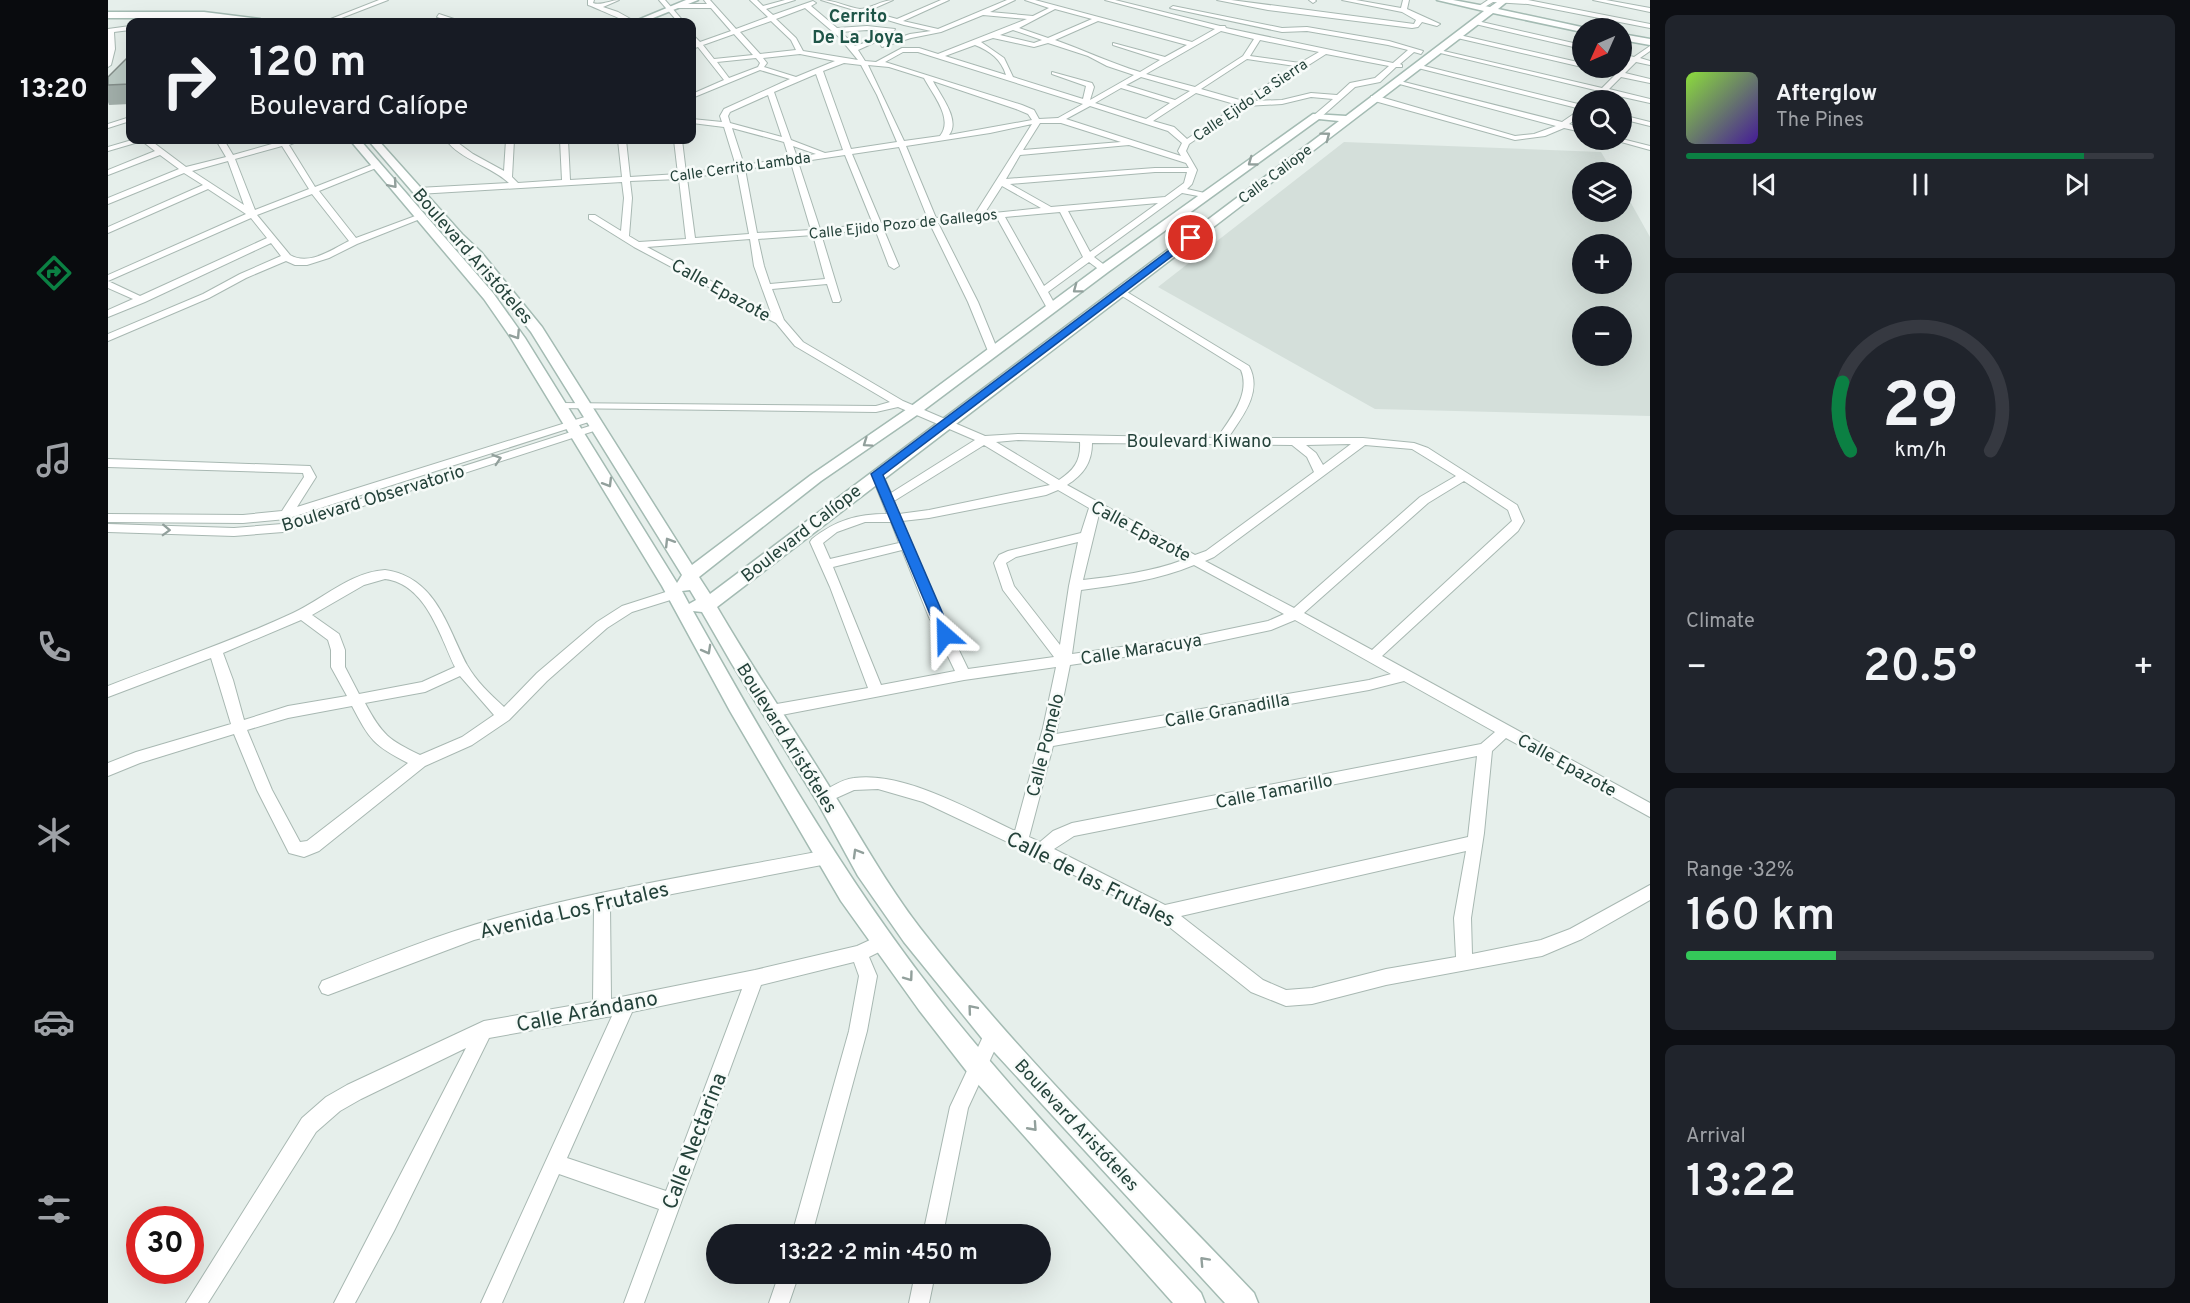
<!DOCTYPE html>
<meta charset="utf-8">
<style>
:root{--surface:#171b24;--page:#20242c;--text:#f1f3f6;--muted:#9ea1a6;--line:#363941;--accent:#0b8043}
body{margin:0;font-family:Overpass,sans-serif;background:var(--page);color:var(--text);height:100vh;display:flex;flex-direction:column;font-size:22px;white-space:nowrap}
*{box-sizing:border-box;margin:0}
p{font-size:20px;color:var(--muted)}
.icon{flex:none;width:33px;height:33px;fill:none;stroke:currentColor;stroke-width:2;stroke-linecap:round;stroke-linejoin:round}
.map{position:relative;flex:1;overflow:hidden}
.drawer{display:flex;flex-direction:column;gap:15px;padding:15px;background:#0d0f14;width:540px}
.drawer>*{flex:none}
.guide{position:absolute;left:18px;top:18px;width:570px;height:126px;border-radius:12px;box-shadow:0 6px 24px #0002;background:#171b24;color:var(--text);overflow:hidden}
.needle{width:39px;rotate:225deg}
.controls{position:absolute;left:1464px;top:18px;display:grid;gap:12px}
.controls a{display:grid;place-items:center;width:60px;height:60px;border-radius:50%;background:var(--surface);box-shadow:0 6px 24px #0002;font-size:30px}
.speed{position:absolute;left:18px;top:1206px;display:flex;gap:12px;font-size:30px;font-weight:700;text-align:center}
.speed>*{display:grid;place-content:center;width:78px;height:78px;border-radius:50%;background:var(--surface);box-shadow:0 6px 24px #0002;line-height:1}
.speed .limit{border:9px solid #d22;background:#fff;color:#111}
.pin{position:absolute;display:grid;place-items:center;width:51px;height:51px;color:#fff;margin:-26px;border:3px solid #fff;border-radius:50%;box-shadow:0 2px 6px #0007}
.me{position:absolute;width:66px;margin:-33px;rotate:335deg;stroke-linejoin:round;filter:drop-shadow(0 0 4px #0008)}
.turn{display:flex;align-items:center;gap:21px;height:126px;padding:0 24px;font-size:27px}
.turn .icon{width:78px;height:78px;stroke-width:2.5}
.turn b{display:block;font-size:42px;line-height:51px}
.big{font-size:45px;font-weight:600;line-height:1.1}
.drawer .card{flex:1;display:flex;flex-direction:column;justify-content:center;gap:9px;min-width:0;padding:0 21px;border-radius:12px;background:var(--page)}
.drawer .dial{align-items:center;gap:0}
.dial svg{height:156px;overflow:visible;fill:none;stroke:var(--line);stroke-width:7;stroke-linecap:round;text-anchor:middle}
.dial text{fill:var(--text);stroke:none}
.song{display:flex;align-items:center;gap:18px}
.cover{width:72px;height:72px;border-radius:9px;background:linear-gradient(135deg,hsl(90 70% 55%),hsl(260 70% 35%))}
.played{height:6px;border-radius:3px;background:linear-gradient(90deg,var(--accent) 85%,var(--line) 85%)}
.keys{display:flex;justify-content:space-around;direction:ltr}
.heat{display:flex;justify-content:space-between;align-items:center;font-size:33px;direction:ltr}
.charge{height:9px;border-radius:4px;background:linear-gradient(90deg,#34c759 32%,var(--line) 0)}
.trip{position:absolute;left:598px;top:1224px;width:345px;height:60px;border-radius:30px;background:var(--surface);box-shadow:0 6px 24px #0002;font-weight:600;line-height:60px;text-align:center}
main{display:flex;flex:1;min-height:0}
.menu{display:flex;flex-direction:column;width:108px;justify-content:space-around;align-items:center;background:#090b0e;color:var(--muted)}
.menu .icon{width:42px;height:42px}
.menu .current{color:var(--accent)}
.menu b{font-size:27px;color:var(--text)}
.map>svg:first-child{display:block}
</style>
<main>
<nav class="menu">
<b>13:20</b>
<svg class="icon current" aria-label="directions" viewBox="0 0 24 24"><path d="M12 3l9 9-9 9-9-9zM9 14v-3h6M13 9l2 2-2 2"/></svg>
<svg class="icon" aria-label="music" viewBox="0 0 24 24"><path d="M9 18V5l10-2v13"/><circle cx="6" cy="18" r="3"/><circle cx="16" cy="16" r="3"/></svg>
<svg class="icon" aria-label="phone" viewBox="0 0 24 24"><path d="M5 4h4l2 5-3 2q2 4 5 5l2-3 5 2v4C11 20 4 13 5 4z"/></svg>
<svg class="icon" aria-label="climate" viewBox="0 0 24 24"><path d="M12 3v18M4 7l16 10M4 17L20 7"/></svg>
<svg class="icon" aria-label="car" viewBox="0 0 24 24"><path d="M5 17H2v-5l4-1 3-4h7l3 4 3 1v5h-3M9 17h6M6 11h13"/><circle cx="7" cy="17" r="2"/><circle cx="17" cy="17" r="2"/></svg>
<svg class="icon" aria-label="filters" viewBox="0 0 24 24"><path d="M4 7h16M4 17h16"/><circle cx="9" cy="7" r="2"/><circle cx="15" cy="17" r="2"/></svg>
</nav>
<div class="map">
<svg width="1542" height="1303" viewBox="0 0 1542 1303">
<rect width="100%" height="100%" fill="#e6efeb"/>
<path fill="#d4dfda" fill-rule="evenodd" d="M1236 142 1493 152 1505 172H1474V212H1514V187L1542 237V416L1267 409 1050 287ZM1474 244H1514V284H1474ZM1474 316H1514V356H1474Z"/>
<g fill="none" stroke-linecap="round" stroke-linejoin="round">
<g stroke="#a8b8b2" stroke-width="2">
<path id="street" d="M271 0H280L223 22H215Z
M480 0H486L485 3C493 6 503 0 511 0L495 7 510 12 528 22C517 23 492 9 480 5Z
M551 0H557L576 22H570Z
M596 0H602L628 29 660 17 642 0H649L655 6 677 0H687L658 9 665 15 705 1 708 3 703 6 729 28 759 26 787 29 785 32 759 30 733 32 747 46 774 37V39L750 50 757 61 768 62 794 48H811L830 54 919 19 875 15 833 32 803 38 774 47 772 44 802 34 823 31 796 25 713 0C727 0 738 7 752 9 762 9 774 0 785 0L760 11 789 19 833 0H841L795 21 830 29 899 0H907L882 12 925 16 941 8 917 0H927L1084 42 1107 29 997 0H1007L1112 26H1117L1118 28 1285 63 1300 50 1280 45 1199 31 1174 32 1062 8 1065 6 1174 28 1199 27 1281 41 1315 51 1313 54 1306 52 1292 64 1294 65V67H1288L1272 82 1247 87 1212 118 1205 116 1225 99 1203 97 1174 104 1137 106 1081 144 1078 151 1089 170 1084 184 1079 189 1101 194V198L1074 193 986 257 999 267V271H993L981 262 940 292 949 308 947 310 939 308 889 218 830 223 870 302 890 351 889 353 885 354 880 351 860 302 822 224 775 228 791 266 786 269 781 266 767 229 713 234 733 300 731 302H725L719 284 664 289 676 320 695 342 795 401 877 436 910 434 1109 438C1122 419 1143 394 1133 370L1006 291 1014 289 1141 366C1155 392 1134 417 1120 438H1255L1306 443 1320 448 1409 505 1416 521 1410 531 1274 656 1542 803V817L1398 738 1384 751 1376 833 1363 918 1364 954 1433 940 1462 929 1542 885V900L1474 939 1434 956 1278 985 1204 1004 1178 1006 1143 992 1050 918 927 855 815 802 770 789 746 790 717 803 712 801 709 797 712 793C722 788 734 779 746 778 795 771 863 810 907 831L935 728 948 667 856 680 663 717 658 715 656 711 658 707 663 705 760 688 722 587 702 542 704 539C728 520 749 514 779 514L763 474 765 471H773L783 493 867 440 790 407 768 412 449 408V404L453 403 768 406 782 402 687 346 668 323 526 247 481 219V215H487L513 231 516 198 514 182 310 194 306 191 310 188 401 183C383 166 353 160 338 140H346L365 154 396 171 398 140H406L404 177 410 183 454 180 452 140H460L462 180 514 177 510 140H518L522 177 570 174 566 140H574L578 173 628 166 616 127 584 123V119L614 122 612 116 616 109 682 79 652 70 584 98V94L616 80 590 47 584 49V45L587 44 584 40V34L592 42 623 31 603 8H570L567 6 570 4H599ZM697 8 731 37 750 60 695 51 688 38 668 19ZM947 9 984 19 940 38 911 28ZM663 21 683 40 688 50 652 54 632 32ZM990 21 1079 45 1057 57 1005 43V45L1052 60 1032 72C1002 63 976 50 947 40ZM905 30 934 40 926 43 892 35ZM1113 31 1146 39 1135 56 1087 87 1038 74ZM626 34 645 55 606 59 595 45ZM885 38 926 47 940 43 980 56 999 66 1026 75 982 100 986 87 984 83 944 72V74L978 86 975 99 905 77 896 58 873 42ZM1152 40 1211 52 1192 63 1142 56ZM867 45C882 51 893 59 898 75L837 56ZM795 52H810L975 104 950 118 931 119 926 110 914 105 777 62ZM692 54 727 61 688 77 656 67 659 63 655 58ZM1218 54 1281 66 1267 78 1242 83 1229 95 1203 93 1174 100 1144 101ZM648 58 652 63 650 67 621 78 609 62ZM1139 59 1187 66 1135 101 1093 89ZM736 63 753 65 769 95 789 142 743 149 715 71ZM760 65 781 67 816 78C825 95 846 119 832 136L796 141ZM708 74 735 150 717 153 683 140 666 92ZM1033 77 1082 91 1067 100 1018 85ZM825 81 908 109 920 114 924 120 841 135C853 120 832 95 825 81ZM1013 88 1062 103 1038 119 987 103ZM1088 93 1130 105 1079 139 1066 127 1045 121ZM660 95 674 137 622 123 620 116 622 112ZM982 106 1060 131 1074 143 1070 151 1073 156 958 119ZM932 123H953L1013 142 915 150ZM924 124 867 214 828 218 798 146 882 133ZM624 128 676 142 681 158 636 165ZM1021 145 1078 163 1081 168H1047L898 179 912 155ZM685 146 708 154 689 157ZM791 147 820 219 773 223 744 154ZM737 155 765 224 712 229 690 162ZM683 163 703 230 649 233 637 169ZM629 171 641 234 587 238 579 178ZM1047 172H1079L1076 183 1057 197 943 207 902 184ZM571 179 578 239 531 242 521 236 524 198 522 181ZM894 186 933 208 876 214ZM1050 203 982 252 960 211ZM952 212 975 257 936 286 897 217ZM705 235 717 279 662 284 656 266 650 239ZM642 239 646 266 663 313 539 247ZM910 440 972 442C973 461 966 470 951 480L888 442ZM984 443 1184 445 1199 457 1206 472 1098 551 1087 555 959 485C975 475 984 463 984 443ZM1243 444 1215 465 1208 453 1198 445ZM876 445 942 485 821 510 791 514 786 501ZM1257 445 1304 449 1348 476 1312 497 1186 608 1097 561 1106 557ZM1356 481 1400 510 1404 521 1264 650 1196 613 1320 503ZM950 490 981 508 973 533 900 551 891 555 886 563 895 590 946 657 860 669 834 615 794 521 821 518 938 495ZM991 514 1075 560C1043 572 1009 576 975 580ZM757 522H783L791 543 722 559 715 543 729 532ZM970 542 961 586 952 645 906 586 898 563 908 557ZM794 550 820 615 847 671 773 685 725 567ZM1086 565 1176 614 1160 621 1083 637 964 654 973 590C1012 585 1050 580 1086 565ZM1187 620 1283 674 1261 680 948 734 962 665 1083 647 1163 630ZM1296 681 1387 732 1373 744 964 823 945 831 932 842 921 837 945 746 1261 690ZM1369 756 1360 837 1057 905 946 849 966 836ZM1358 851 1346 918 1348 957 1278 969 1204 988 1178 990 1155 980 1073 916Z
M1109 0H1123L1306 24 1308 20 1294 12 1234 0H1248L1293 8 1295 0H1301L1299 9 1332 24 1329 26 1314 22 1310 27 1304 28 1160 10Z
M1201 0H1207L1208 1 1205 3Z
M1380 0H1420L1542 24V28L1420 4 1385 2 1375 8H1371V6Z
M1485 0H1498L1542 8V12Z
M331 14 352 21 353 22H345L329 17Z
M96 16 98 19 62 22 65 20Z
M404 20 407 21 408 22H401Z
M1365 20 1474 45V49L1363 23Z
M22 26V30L6 32 7 49 3 65 0 67V29Z
M1347 34 1474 63V67L1345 37Z
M1542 46V51L1532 58 1542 61V65L1528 62 1517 73 1542 79V83L1513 77 1501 89 1542 99V103L1497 93 1490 100H1483L1491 91 1324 51 1327 49 1494 88 1507 75 1484 69 1483 68 1510 72 1522 60 1514 58V54L1526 57Z
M1308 64 1474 105V114L1461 124 1474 128V132L1456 128 1437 136 1407 140 1263 100V96H1269L1407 136 1426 134 1448 126 1284 82 1288 80 1454 122 1473 109 1306 67Z
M1514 115 1542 122V126L1514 119Z
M22 117V121L0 128V124Z
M1514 139 1542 146V150L1506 140Z
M24 140H42L78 167 118 157 108 140H116L125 155 171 142 170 140H193L181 145 207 187 266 164 273 166 211 191 248 238 310 215 317 217 249 244 221 258 199 265H187L178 261 138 278 101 298 0 341V334L95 294 132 274 173 256 163 243 37 302 0 317V310L25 299 0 288V281L32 296 159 238 143 218 0 281V275L138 214 100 189 0 233V227L95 185 76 173 0 204V198L71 169 52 155 0 175V170L47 151 34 141 0 151V147ZM174 146 201 189 147 210 127 159ZM120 161 136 205 84 171ZM204 194 241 241C223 250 201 266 182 255L149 215Z
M483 415 488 418 487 420 178 519 135 523 0 522V514L135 515 174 511 196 477 195 473 0 467V459L202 466 208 477 189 507Z
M488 424 493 427 492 429 175 532 126 536 0 532V524L126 528 174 524Z
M277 570C328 577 339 627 359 665 368 681 382 694 396 707L429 673 489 622 514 606 567 589 573 594 572 597 524 612 499 628 439 681 401 720 364 745 317 766 211 851 196 857 181 853 149 790 126 734 32 763 0 776V763L28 752 123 724 103 658 0 697V686C62 662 125 641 185 613 215 599 243 572 277 570ZM277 579C318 584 332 636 347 667L314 682 251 694 237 667V650L231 634 204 615 256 585ZM193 620 220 640 223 650V667L239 696 180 706 136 720 125 680 115 653ZM352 676 386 715 354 737 312 755C281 740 274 735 257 703L317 692ZM244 706C262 740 265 745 300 763L199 841 192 842 164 790 139 730 180 718Z
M719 850 725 852 727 857 725 862 719 864 502 906 503 999 647 970 749 946 775 934 781 937 783 942 781 947 761 957 769 976 759 1031 704 1234H684L741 1031 751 976 746 962 653 985 536 1303H516L551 1209 451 1174 394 1303H373L504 1016 381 1038 286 1231 247 1303H226L358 1048 253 1099 232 1111 208 1132 100 1303H78L194 1118 218 1097 239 1085 376 1021 485 1002 486 909 366 940 220 995 214 993 211 987 214 981C272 958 329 935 389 918 498 888 609 871 719 850ZM634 989 558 1191 459 1158 524 1012Z
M885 1025 891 1028 894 1034 860 1108 835 1234H815L842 1107 879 1028Z
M671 1274H691L681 1303H661Z
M807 1274H827L821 1303H801Z"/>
</g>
<g stroke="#a4bbb3" stroke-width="3">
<path id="secondary" d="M578 0H590L535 22H525Z
M1329 0H1345L1382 7 1392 0H1401L1390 9 1478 28H1474V32L1385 13 609 607C645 669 686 729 724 791 753 838 779 885 812 928 912 1057 1034 1175 1146 1293L1150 1303H1117L877 1042 796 942 750 876 710 803 624 664 594 612 585 611C659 743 734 875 827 994 909 1099 1004 1195 1093 1293L1097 1303H1065L860 1073 811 1010 733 901 622 711 554 586 403 338 376 299 242 140H252L385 293 417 338 569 583 574 575 423 332 365 258 346 240 260 140H270L354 234 373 252 434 327 584 565 703 475 802 407 992 266 1205 114 1238 116 1376 11ZM1211 119 1231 121 602 594 591 577 713 481 812 413 1000 272ZM582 590 588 600 581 604 574 591Z
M0 12H96L152 19 156 22H135L96 18H0Z
M1514 34 1542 39V45L1514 40Z"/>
</g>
<use href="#street" fill="#fff" fill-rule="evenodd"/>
<use href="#secondary" fill="#fff" fill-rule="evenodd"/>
</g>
<path fill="#a1aea9" d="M22 55V104L1 105 0 102V85Z"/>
<path fill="#bbcac4" stroke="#838d89" stroke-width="1.5" d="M22 55V84L0 85V77Z"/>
<defs><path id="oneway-chevron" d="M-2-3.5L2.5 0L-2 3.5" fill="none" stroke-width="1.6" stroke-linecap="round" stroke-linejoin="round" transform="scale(1.5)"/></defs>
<g stroke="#92a09c">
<use href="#oneway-chevron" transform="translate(1218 136) rotate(-37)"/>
<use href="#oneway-chevron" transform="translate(1144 162) rotate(144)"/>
<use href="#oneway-chevron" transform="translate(285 184) rotate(49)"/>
<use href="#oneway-chevron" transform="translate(969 289) rotate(143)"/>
<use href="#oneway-chevron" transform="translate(408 335) rotate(57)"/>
<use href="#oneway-chevron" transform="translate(759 443) rotate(145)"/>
<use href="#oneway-chevron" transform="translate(389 459) rotate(-18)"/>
<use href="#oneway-chevron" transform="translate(500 483) rotate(59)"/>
<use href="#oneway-chevron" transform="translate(58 530) rotate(2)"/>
<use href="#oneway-chevron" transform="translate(561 542) rotate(-122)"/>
<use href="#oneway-chevron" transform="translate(599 650) rotate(61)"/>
<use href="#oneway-chevron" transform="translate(749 853) rotate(-120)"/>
<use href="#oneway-chevron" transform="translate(801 977) rotate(54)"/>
<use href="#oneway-chevron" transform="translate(864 1009) rotate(-130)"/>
<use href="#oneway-chevron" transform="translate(925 1127) rotate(48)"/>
<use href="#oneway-chevron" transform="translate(1096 1261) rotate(-133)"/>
</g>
<path fill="#1a73e8" stroke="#114b97" stroke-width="1.5" d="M1080 236 1088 238 775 475 844 635 842 638H832L763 474Z"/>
<g text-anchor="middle" stroke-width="5" stroke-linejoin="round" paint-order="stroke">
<g font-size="15" fill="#24423a" stroke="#f7fbf9">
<text transform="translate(1142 100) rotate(-34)" y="5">Calle Ejido La Sierra</text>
<text transform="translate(632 167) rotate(-8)" y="5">Calle Cerrito Lambda</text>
<text transform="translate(1167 174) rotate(-37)" y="5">Calle Caliope</text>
<text transform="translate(795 224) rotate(-6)" y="5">Calle Ejido Pozo de Gallegos</text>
</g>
<g font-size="18" font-weight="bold" fill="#1f5548" stroke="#f7fbf9">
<text x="750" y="22">Cerrito<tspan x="750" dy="21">De La Joya</tspan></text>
</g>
<g font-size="18" fill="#24423a" stroke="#f7fbf9">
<text transform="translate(365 256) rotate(49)" y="6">Boulevard Aristóteles</text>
<text transform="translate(613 290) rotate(29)" y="6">Calle Epazote</text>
<text x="1091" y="447">Boulevard Kiwano</text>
<text transform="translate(265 498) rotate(-17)" y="6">Boulevard Observatorio</text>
<text transform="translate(1033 531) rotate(28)" y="6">Calle Epazote</text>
<text transform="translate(693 533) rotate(-38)" y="6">Boulevard Calíope</text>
<text transform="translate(1033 649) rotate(-9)" y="6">Calle Maracuya</text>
<text transform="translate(1119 710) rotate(-10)" y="6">Calle Granadilla</text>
<text transform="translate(679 738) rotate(58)" y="6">Boulevard Aristóteles</text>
<text transform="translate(937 745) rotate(-76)" y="6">Calle Pomelo</text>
<text transform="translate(1459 765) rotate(29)" y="6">Calle Epazote</text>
<text transform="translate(1166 791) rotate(-11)" y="6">Calle Tamarillo</text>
<text transform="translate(969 1125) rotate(47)" y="6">Boulevard Aristóteles</text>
</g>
<g font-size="21" fill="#24423a" stroke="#f7fbf9">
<text transform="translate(983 879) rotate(27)" y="7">Calle de las Frutales</text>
<text transform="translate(466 910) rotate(-13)" y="7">Avenida Los Frutales</text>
<text transform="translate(479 1011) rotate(-11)" y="7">Calle Arándano</text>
<text transform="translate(586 1141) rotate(-69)" y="7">Calle Nectarina</text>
</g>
</g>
</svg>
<div class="controls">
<a><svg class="needle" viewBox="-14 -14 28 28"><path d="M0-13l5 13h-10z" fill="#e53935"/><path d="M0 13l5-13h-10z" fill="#9ea1a6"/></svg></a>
<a><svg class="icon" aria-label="search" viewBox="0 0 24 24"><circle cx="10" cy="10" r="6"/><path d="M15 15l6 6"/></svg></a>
<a><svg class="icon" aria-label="layers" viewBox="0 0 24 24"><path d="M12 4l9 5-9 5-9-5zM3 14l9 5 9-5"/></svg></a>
<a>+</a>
<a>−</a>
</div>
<div class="speed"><div class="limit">30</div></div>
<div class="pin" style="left:1083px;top:238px;background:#d93025"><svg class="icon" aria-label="arrive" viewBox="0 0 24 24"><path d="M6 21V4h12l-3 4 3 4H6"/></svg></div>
<svg class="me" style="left:837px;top:635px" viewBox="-20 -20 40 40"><path d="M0-17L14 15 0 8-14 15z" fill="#1a73e8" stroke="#fff" stroke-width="4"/></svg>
<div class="trip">13:22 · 2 min · 450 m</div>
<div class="guide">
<div class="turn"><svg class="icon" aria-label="right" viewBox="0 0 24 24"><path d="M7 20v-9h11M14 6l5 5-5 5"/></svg><div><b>120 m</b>Boulevard Calíope</div></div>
</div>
</div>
<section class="drawer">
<div class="card">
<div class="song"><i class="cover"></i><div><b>Afterglow</b><p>The Pines</p></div></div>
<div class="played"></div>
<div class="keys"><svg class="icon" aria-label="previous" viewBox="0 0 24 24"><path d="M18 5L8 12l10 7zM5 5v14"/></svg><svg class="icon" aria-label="pause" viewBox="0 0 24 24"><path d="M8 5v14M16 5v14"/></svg><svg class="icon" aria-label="next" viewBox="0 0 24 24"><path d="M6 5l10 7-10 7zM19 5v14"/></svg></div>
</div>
<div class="card dial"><svg viewBox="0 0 100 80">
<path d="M14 69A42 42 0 1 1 86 69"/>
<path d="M14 69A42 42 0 0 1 10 34" stroke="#0b8043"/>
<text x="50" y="56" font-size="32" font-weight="700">29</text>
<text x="50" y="72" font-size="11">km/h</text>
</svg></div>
<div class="card"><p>Climate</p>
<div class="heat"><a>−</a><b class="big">20.5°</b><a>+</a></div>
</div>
<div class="card"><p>Range · 32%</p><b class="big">160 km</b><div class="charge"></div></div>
<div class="card"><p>Arrival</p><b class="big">13:22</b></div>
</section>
</main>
